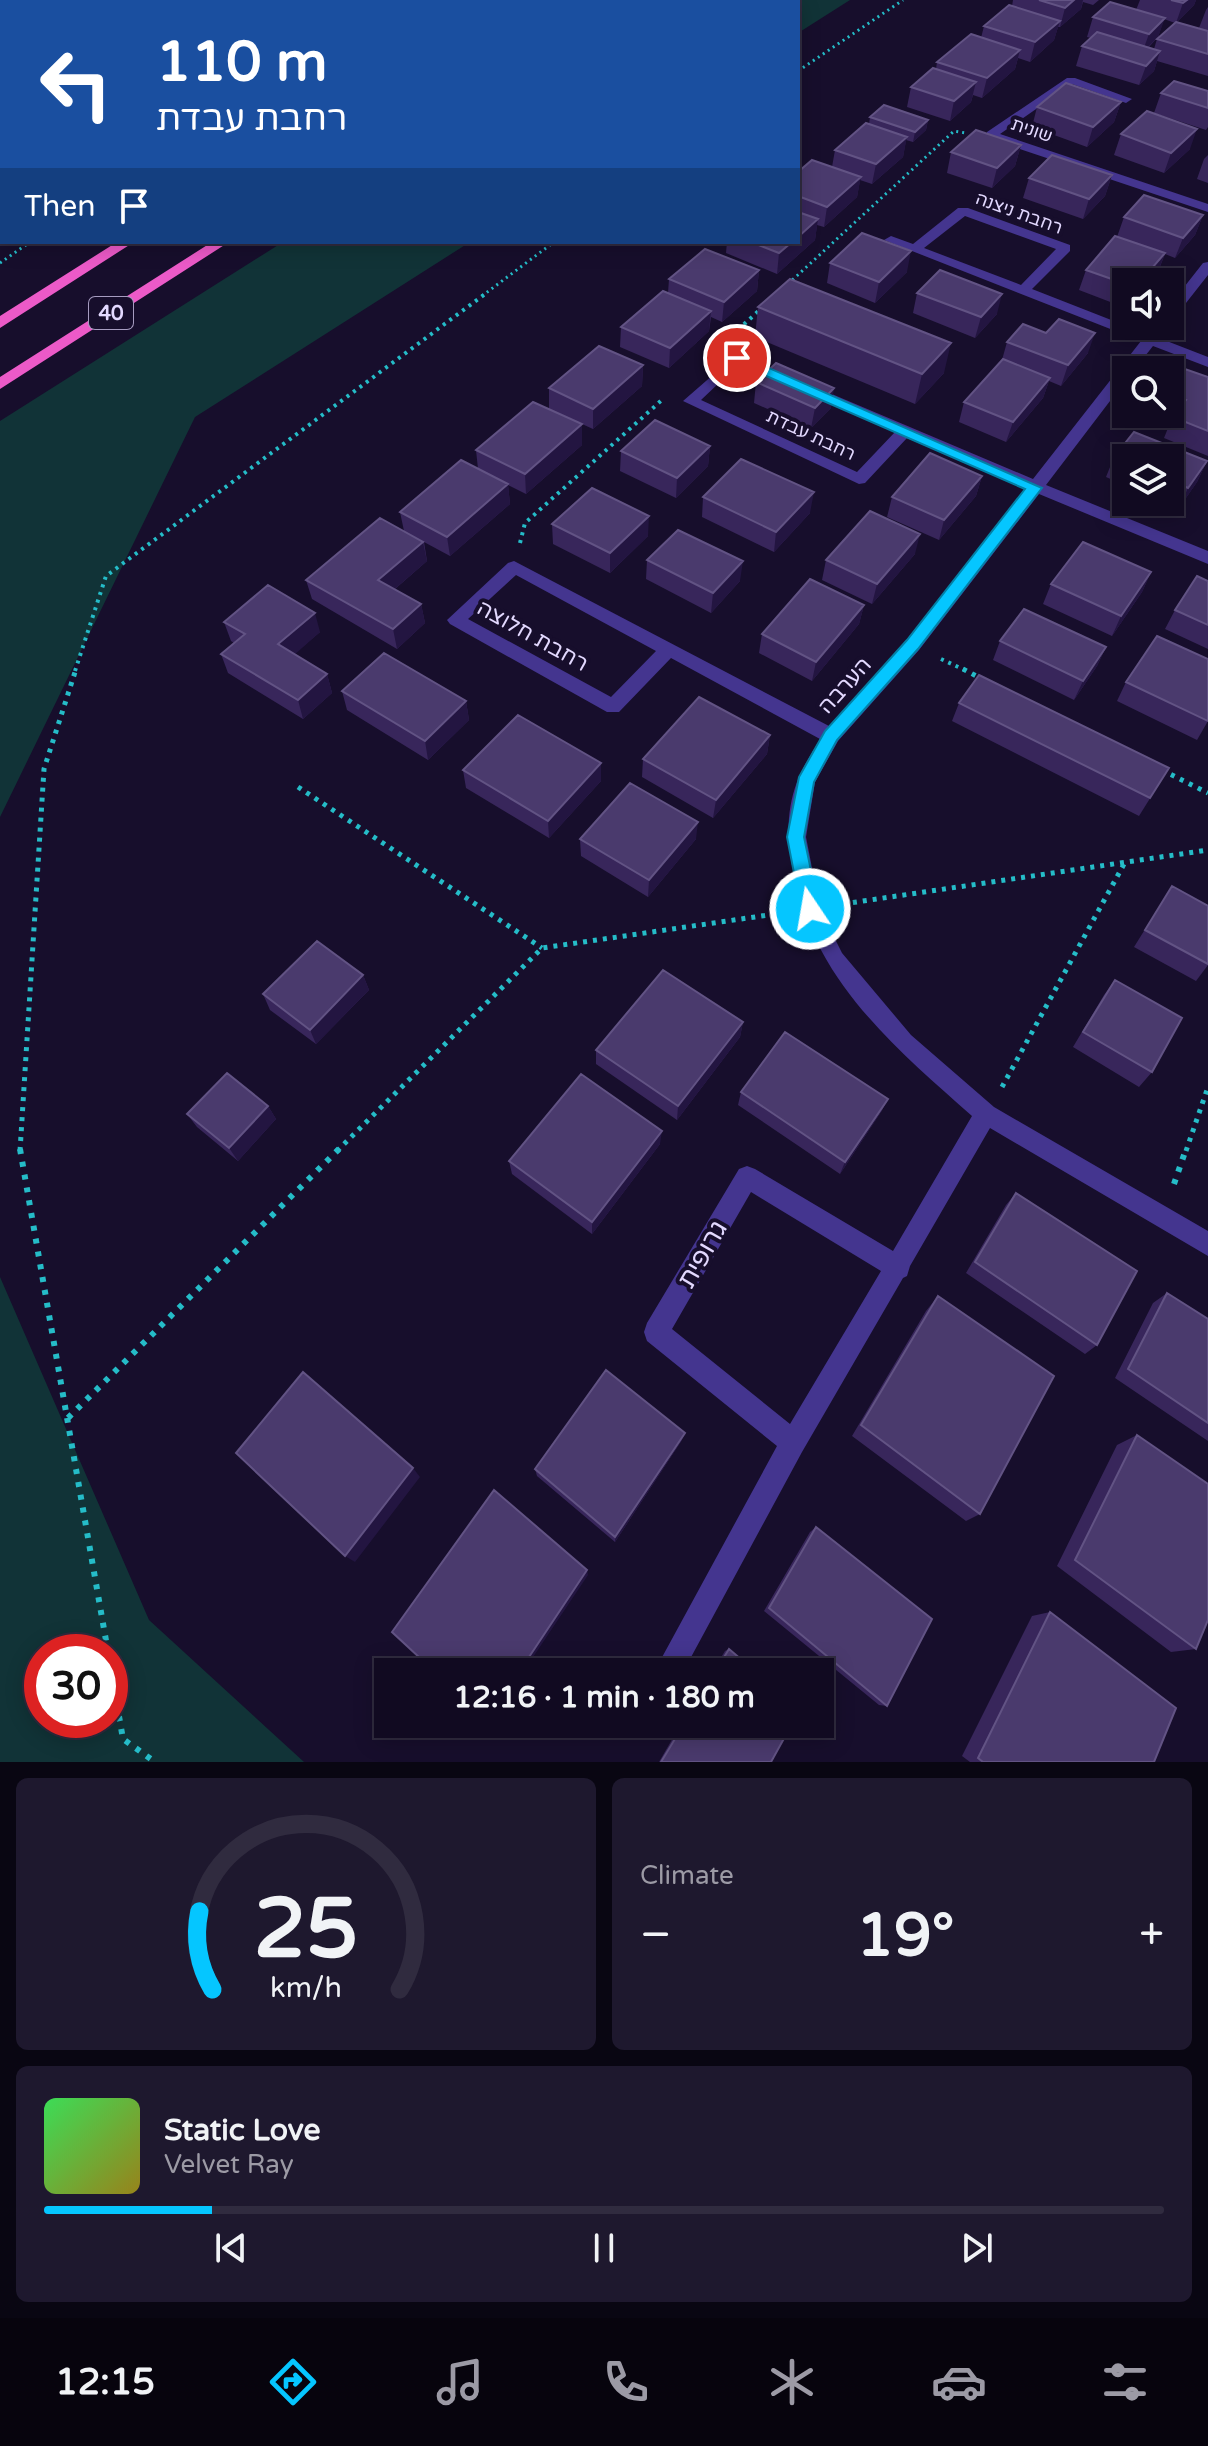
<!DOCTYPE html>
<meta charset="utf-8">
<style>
:root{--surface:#110a21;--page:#1e182e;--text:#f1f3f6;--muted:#9c9aa5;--line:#302b3f;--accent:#05c6ff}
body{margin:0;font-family:"Varela Round","Noto Sans Hebrew",sans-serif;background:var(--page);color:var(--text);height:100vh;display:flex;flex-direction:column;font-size:30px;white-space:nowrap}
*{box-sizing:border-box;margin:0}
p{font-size:26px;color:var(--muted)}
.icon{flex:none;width:44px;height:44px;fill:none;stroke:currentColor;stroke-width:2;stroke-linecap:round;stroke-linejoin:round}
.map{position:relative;height:1762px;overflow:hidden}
.sheet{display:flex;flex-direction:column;gap:16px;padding:16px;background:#090612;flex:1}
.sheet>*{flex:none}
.banner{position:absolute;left:0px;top:0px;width:800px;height:244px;box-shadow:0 4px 20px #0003,0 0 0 2px var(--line);background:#1a4fa0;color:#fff;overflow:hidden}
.controls{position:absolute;left:1112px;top:268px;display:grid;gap:16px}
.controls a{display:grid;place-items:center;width:72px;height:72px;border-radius:0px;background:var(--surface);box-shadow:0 4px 20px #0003,0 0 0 2px var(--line);font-size:40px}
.speed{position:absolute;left:24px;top:1634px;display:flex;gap:16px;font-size:40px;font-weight:700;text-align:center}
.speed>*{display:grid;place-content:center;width:104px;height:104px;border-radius:50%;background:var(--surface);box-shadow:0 4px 20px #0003,0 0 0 2px var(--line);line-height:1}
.speed .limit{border:12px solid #d22;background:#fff;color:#111}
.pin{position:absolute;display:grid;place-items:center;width:68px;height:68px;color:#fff;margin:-34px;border:4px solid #fff;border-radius:50%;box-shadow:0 2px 8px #0007}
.me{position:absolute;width:88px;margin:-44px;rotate:348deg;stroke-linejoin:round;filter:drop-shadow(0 0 6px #0008)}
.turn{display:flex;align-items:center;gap:28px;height:168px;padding:0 24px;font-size:36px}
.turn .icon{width:104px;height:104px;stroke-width:2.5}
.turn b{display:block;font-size:56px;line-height:68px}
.then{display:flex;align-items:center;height:76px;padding:0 24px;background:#0003;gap:16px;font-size:30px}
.big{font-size:60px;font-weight:700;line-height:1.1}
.sheet .tile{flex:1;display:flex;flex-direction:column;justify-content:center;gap:12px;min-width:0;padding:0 28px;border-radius:12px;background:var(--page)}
.sheet .dial{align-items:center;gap:0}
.dial svg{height:208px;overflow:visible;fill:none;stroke:var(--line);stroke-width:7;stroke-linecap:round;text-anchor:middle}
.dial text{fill:var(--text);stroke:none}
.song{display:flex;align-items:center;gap:24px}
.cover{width:96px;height:96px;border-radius:12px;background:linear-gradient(135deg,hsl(130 70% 55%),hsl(50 70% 35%))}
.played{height:8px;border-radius:4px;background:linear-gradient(90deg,var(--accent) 15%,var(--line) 15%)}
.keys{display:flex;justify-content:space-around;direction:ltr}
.heat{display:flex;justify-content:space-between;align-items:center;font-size:44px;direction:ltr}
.sheet .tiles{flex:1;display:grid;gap:16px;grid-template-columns:1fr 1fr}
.tile:last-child{grid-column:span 2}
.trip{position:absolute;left:374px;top:1658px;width:460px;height:80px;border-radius:0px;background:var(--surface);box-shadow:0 4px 20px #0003,0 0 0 2px var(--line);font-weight:700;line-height:80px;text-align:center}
.menu{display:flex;height:128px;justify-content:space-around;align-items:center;background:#07040d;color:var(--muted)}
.menu .icon{width:56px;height:56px}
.menu .on{color:var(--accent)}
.menu b{font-size:36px;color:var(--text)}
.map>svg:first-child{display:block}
</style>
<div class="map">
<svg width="1208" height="1762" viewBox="0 0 1208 1762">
<rect width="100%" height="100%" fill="#170e2c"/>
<path fill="#113337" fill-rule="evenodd" d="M666 0H850L798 33V2H662Z
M283 242H470L195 417 0 817V421Z
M0 1277 149 1620 304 1762H0ZM42 1652H110V1720H42Z"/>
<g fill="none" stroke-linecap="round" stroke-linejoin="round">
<path stroke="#25bcc8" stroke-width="3" stroke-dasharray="2 4" stroke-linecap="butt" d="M385 2 389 0
M798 71 903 0
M0 85V90
M0 263 30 242
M788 284 954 131 966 133
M482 296 554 242"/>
<path stroke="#25bcc8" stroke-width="4" stroke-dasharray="3 5" stroke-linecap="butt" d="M732 335 763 307
M520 543 525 523 663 399
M941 659 967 671
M75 671 106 576 485 294"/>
<path stroke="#25bcc8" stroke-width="5" stroke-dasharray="4 6" stroke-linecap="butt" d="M963 669 982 679
M1162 770 1208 793
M298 787 542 948
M843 904 1208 850
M1002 1087 1124 864
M20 1151 44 769 76 669
M337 1151 542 948 782 913
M1186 1151 1208 1087"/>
<path stroke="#25bcc8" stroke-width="6" stroke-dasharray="5 8" stroke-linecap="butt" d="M20 1149 108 1652
M1174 1184 1186 1149
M68 1418 339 1149
M110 1665 123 1739 155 1762"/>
<path fill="#44358f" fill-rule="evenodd" d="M1067 78H1075L1132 99 1126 103 1072 84 1000 134 1208 204V212L987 138V132Z
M958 208H968L1070 245V251L1032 289 1147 334 1154 326H1168L1159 338 1208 357V367L1153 346 1134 370H1126V380L1046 485 1208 551V564L1039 494 919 650 838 741 815 782 806 837 820 909 842 953 911 1035 994 1107 1208 1231V1256L990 1128 910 1266 907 1276 903 1278 802 1452 683 1672H654L777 1446 647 1341 644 1332 647 1323 739 1169 747 1166 755 1169 893 1251 972 1116C894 1047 813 979 793 871 787 841 786 811 797 782 802 767 813 752 820 739L671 658 619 712H607L450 624 447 620 508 563 514 561 829 726 907 640 1026 489 907 438 865 483 859 484 683 401 737 354 1033 479 1141 341 884 240 891 236 913 244ZM965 216 1056 249 1021 285 924 248ZM739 364 895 432 857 472 701 400ZM516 575 656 651 611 697 468 619ZM751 1192 881 1271 790 1424 672 1329Z
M1208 262V275L1175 317 1170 318V305L1203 263Z"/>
<path fill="#ec5ac8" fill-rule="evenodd" d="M521 0H535L520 2Z
M605 0H619L604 2Z
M117 242H134L0 328V316Z
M212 242H229L0 389V377Z"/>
</g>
<path fill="#38265b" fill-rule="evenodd" d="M1013 0H1099L1093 5 1083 2 1081 9 1060 27H1058L1054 40 1030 62 1018 58 1015 69 982 98 973 95 971 102 950 121 907 107 911 87 936 69 937 62 981 38 984 26 1012 6Z
M1140 0H1196L1194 5 1177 22 1199 28 1206 10 1208 7V76L1157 61 1154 71 1139 85 1076 66 1082 46 1091 38 1087 37 1093 17 1136 10ZM1164 19 1175 23 1157 39 1154 49 1148 48 1158 37Z
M1208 91V127L1206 130 1154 113 1161 93Z
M1121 102 1114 122 1087 147 1032 127 1037 107Z
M870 117 928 120 926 130 913 142 906 140 903 157 872 184 860 180 857 197 824 227 817 225 815 240 777 274 726 253 727 242H798V172L832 167 835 150 869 124Z
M1121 134 1190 149 1164 173 1114 155Z
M1021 145 1015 166 992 188 947 173 951 152Z
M1208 155V183L1197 179 1204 159Z
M1112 175 1105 196 1083 219 1023 198 1029 178Z
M1203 215 1195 235 1175 258 1165 254 1157 274 1126 282V308L1079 290 1086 270 1117 237 1124 217Z
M830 263 907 272 875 303 827 283Z
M759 270 757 291 722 322 711 317 709 331 669 368 620 347 621 327 668 293 669 279Z
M917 293 997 314 975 338 913 313Z
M758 307 944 373 915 404 755 337Z
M1007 342 1088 353 1061 386 1049 381 1043 398 1006 442 959 422 964 402 1002 360Z
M643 365 642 386 593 429 549 409V388Z
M1208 377V456L1164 438 1172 418 1161 414H1170V379Z
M756 382 831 408 811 428 754 403Z
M1134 432 1207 461 1197 482 1179 508 1165 502H1170V458H1126V486L1106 477 1114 457Z
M582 445 526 494 508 485 510 504 450 556 424 542 427 561 395 589 421 604 425 623 397 649 312 599 306 580 404 531 400 512 478 469 476 450Z
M710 446 708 466 676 498 620 471 621 451Z
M982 476 976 496 939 540 887 517 892 497Z
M703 497 810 513 774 552 702 517Z
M552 524 648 536 610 573 553 544Z
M915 554 872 604 822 580 826 560Z
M647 560 740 581 711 613 646 579Z
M1151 572 1142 592 1112 636 1043 604 1051 584Z
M1208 581V649L1165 629 1175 610Z
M864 605 859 624 812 681 759 653 762 634Z
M224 622 320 632 294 654 327 674 332 693 303 719 228 673 221 654 234 643 231 641Z
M1000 641 1106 647 1097 666 1074 700 993 660Z
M1126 682 1208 721 1197 740 1117 701Z
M342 691 466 701 469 720 428 760 347 710Z
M959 703 1169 768 1139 816 952 721Z
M770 735 767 754 713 818 642 777 643 759Z
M601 763V781L549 838 466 788 463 770Z
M580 839H696L648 897 581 856Z
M1172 886 1208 906V965L1196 981 1134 947Z
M363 975 369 990 316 1044 270 1010 263 994Z
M1115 980 1152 1072 1139 1087 1073 1047 1104 995Z
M743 1022 740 1037 677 1120 596 1064V1050Z
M741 1092 888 1099 881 1112 840 1174 738 1105Z
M268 1106 276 1119 238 1161 197 1127 187 1114Z
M660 1144 592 1234 512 1174 509 1161Z
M1016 1193 1097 1345 1085 1354 966 1273 1006 1205Z
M1167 1293 1208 1319V1441L1115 1378 1153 1303Z
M938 1296 980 1514 966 1521 852 1436 926 1311Z
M1137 1435 1196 1649 1171 1652 1057 1566 1117 1445Z
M682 1440 615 1542 537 1476 535 1469Z
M816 1527 887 1706 879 1705 764 1611 810 1532Z
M1050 1612 1154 1762H970L962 1756 1032 1616Z
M729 1649 756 1672H712L725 1651Z
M681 1724H792L771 1762H659Z"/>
<path fill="#231541" d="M1074 0H1083L1081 9 1060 27 1065 8Z
M1187 0H1196L1194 5 1176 23 1183 3Z
M1165 18 1158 37 1142 53 1149 34Z
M1060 21 1054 40 1030 62 1035 42Z
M1020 50 1015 69 982 98 987 78Z
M1160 51 1154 71 1139 85 1146 66Z
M976 82 971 102 950 121 954 101Z
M1121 102 1114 122 1087 147 1093 127Z
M928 120 926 130 913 142 915 132Z
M1197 129 1190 149 1164 173 1171 153Z
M907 137 903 157 872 184 876 164Z
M1021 145 1015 166 992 188 997 168Z
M1112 175 1105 196 1083 219 1089 199Z
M861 177 857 197 824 227 827 207Z
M1203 215 1195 235 1175 258 1183 238Z
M818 219 815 240 777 274 779 253 792 242H798V237Z
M911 251 907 272 875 303 879 282Z
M1165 253 1157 274 1150 282H1140Z
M759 270 757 291 722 322 724 302Z
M1002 294 997 314 975 338 981 317Z
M711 311 709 331 669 368 670 348Z
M1095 333 1088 353 1061 386 1068 365Z
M951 343 944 373 915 404 922 374Z
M643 365 642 386 593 429V409Z
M1050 378 1043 398 1006 442 1013 422Z
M834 388 831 408 811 428 815 408Z
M582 424V445L526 494 525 474Z
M710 446 708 466 676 498 677 478Z
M1207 461 1197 482 1179 508 1188 488Z
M982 476 976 496 939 540 944 520Z
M508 484 510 504 450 556 447 537Z
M814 492 810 513 774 552 776 532Z
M649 516 648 536 610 573V553Z
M920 534 915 554 872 604 877 584Z
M423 542 427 561 382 600 378 580Z
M743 561 740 581 711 613 713 593Z
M1151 572 1142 592 1112 636 1121 616Z
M421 604 425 623 397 649 393 629Z
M864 605 859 624 812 681 816 662Z
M315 613 320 632 284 664 278 644Z
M1106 647 1097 666 1074 700 1083 681Z
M327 674 332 693 303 719 298 700Z
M466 701 469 720 428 760 425 741Z
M770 735 767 754 713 818 716 800Z
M601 763V781L549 838 548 821Z
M698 822 696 839 648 897 649 880Z
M363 975 369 990 316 1044 310 1030Z
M743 1022 740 1037 677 1120 678 1106Z
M888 1099 881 1112 840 1174 845 1162Z
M268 1106 276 1119 238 1161 229 1148Z
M662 1131 660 1144 592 1234V1222Z
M685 1433 682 1440 615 1542V1537Z
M413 1468 420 1477 355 1562 345 1556Z
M587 1570 588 1575 523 1672H519Z"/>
<path fill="#4a3a6d" stroke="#625384" stroke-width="2" d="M1039 0H1074L1065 8Z
M1171 0H1187L1183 3Z
M1110 2 1165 18 1149 34 1093 17Z
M1009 5 1060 21 1035 42 984 26Z
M1176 22 1208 31V54L1157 39Z
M1097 32 1160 51 1146 66 1082 46Z
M971 34 1020 50 987 78 937 62Z
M933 68 976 82 954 101 911 87Z
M1174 81 1208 91V108L1161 93Z
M1066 83 1121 102 1093 127 1037 107Z
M884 105 928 120 915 132 870 117Z
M1147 111 1197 129 1171 153 1121 134Z
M866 123 907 137 876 164 835 150Z
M976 130 1021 145 997 168 951 152Z
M1052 155 1112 175 1089 199 1029 178Z
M812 160 861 177 827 207 798 196V172Z
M1144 195 1203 215 1183 238 1124 217Z
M798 212 818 219 798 237Z
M862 233 911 251 879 282 830 263Z
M1115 236 1165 253 1140 282H1126V284L1086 270Z
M751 242H792L779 253Z
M705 249 759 270 724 302 669 279Z
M940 270 1002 294 981 317 917 293Z
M790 279 951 343 922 374 758 307Z
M663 291 711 311 670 348 621 327Z
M1059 319 1095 333 1068 365 1007 342 1023 324 1046 333Z
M599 346 643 365 593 409 549 388Z
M1003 359 1050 378 1013 422 964 402Z
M776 363 834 388 815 408 756 382Z
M1179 367 1208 377V431L1173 417 1186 400 1170 394V379Z
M533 402 582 424 525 474 476 450Z
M655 420 710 446 677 478 621 451Z
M1134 432 1207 461 1188 488 1170 480V458H1126V462L1114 457Z
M930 453 982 476 944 520 892 497Z
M741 459 814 492 776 532 703 497Z
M461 460 508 484 447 537 400 512Z
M592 488 649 516 610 553 552 524Z
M870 511 920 534 877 584 826 560Z
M380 518 423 542 378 580 421 604 393 629 306 580Z
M678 530 743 561 713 593 647 560Z
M1083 542 1151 572 1121 616 1051 584Z
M1197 576 1208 581V625L1175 610Z
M810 579 864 605 816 662 762 634Z
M268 585 315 613 278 644 327 674 298 700 221 654 245 634 224 622Z
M1024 609 1106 647 1083 681 1000 641Z
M1157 636 1208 659V721L1126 682Z
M384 653 466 701 425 741 342 691Z
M979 675 1169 768 1150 798 959 703Z
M699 697 770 735 716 800 643 759Z
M518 715 601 763 548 821 463 770Z
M630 783 698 822 649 880 580 839Z
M1172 886 1208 906V964L1145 930Z
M317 941 363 975 310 1030 263 994Z
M663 970 743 1022 678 1106 596 1050Z
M1115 980 1182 1018 1152 1072 1083 1032Z
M785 1032 888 1099 845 1162 741 1092Z
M227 1073 268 1106 229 1148 187 1114Z
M581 1074 662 1131 592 1222 509 1161Z
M1016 1193 1137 1271 1097 1345 975 1262Z
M1167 1293 1208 1319V1423L1128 1369Z
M938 1296 1054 1376 980 1514 861 1425Z
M606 1370 685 1433 615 1537 535 1469Z
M303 1372 413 1468 345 1556 236 1453Z
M1137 1435 1208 1484V1620L1196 1649 1075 1560Z
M494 1490 587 1570 519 1672H435L392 1632Z
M816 1527 932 1619 887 1706 769 1608Z
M1050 1612 1176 1708 1154 1762H983L978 1758Z
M729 1649 756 1672H715Z
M684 1724H792L771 1762H661Z"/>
<path fill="#05c6ff" stroke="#0381a6" stroke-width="2" d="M737 354 1042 488 918 649 837 740 814 782 804 837 819 909 810 917 801 909 787 837 799 777 825 731 907 640 1025 489 732 361V355Z"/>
<g text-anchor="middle" stroke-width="8" stroke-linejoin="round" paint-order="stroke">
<g font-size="18" fill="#e3d9ff" stroke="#170e2c">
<text transform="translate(1032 130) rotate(19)" y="6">שונית</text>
<text transform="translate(1019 213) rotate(20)" y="6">רחבת ניצנה</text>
<text transform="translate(811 435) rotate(25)" y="6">רחבת עבדת</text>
</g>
<rect fill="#170e2c" stroke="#a69cc0" stroke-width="2" x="89" y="297" width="44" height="32" rx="6"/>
<g font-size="20" font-weight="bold" fill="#e3d9ff">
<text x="111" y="320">40</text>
</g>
<g font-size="22" fill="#e3d9ff" stroke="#170e2c">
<text transform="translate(533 635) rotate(29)" y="8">רחבת חלוצה</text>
<text transform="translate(844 685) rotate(-48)" y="8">הערבה</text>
</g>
<g font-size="26" fill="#e3d9ff" stroke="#170e2c">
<text transform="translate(702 1254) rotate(-60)" y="9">גרופית</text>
</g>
</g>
</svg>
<div class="controls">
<a><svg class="icon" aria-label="sound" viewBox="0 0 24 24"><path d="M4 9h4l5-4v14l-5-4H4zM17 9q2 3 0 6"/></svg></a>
<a><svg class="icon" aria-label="search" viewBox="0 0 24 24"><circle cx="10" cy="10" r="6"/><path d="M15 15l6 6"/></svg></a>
<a><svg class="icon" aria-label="layers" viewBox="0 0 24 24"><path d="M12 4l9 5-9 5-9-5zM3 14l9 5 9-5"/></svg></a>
</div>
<div class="speed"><div class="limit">30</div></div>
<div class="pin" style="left:737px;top:358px;background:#d93025"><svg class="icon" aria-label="arrive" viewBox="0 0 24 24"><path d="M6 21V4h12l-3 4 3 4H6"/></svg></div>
<svg class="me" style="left:810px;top:909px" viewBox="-20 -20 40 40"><circle r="17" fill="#05c6ff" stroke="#fff" stroke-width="3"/><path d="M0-11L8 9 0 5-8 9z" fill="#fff"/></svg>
<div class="trip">12:16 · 1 min · 180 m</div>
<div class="banner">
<div class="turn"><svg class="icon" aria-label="left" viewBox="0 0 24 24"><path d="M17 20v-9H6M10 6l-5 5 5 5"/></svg><div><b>110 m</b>רחבת עבדת</div></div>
<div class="then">Then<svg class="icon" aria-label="arrive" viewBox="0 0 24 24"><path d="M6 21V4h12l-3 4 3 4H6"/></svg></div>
</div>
</div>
<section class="sheet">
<div class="tiles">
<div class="tile dial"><svg viewBox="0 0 100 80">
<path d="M14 69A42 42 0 1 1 86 69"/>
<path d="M14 69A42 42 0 0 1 9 39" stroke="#05c6ff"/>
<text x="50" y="56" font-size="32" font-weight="700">25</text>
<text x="50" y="72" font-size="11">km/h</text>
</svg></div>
<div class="tile"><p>Climate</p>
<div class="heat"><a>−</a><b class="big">19°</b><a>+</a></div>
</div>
<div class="tile">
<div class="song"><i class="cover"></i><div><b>Static Love</b><p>Velvet Ray</p></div></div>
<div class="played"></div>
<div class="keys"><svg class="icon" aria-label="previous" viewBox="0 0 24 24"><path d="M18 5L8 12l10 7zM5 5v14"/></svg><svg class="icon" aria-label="pause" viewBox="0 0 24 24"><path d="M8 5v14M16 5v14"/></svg><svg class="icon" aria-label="next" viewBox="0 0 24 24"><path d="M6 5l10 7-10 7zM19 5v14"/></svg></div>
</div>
</div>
</section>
<nav class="menu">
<b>12:15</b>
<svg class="icon on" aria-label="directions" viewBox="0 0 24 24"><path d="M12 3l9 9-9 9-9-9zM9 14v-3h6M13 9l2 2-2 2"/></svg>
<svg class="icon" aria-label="music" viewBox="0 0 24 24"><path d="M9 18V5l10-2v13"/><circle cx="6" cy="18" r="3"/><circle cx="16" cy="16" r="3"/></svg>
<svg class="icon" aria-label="phone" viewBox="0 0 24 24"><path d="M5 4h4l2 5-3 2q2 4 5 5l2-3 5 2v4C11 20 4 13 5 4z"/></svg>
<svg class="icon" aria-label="climate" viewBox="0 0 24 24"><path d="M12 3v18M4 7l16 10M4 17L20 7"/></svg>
<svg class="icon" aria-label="car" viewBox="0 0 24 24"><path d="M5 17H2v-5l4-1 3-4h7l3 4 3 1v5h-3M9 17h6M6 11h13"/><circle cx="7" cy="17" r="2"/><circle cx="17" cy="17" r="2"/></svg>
<svg class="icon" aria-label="filters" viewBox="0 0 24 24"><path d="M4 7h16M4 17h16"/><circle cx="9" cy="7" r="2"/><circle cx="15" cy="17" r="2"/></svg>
</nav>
